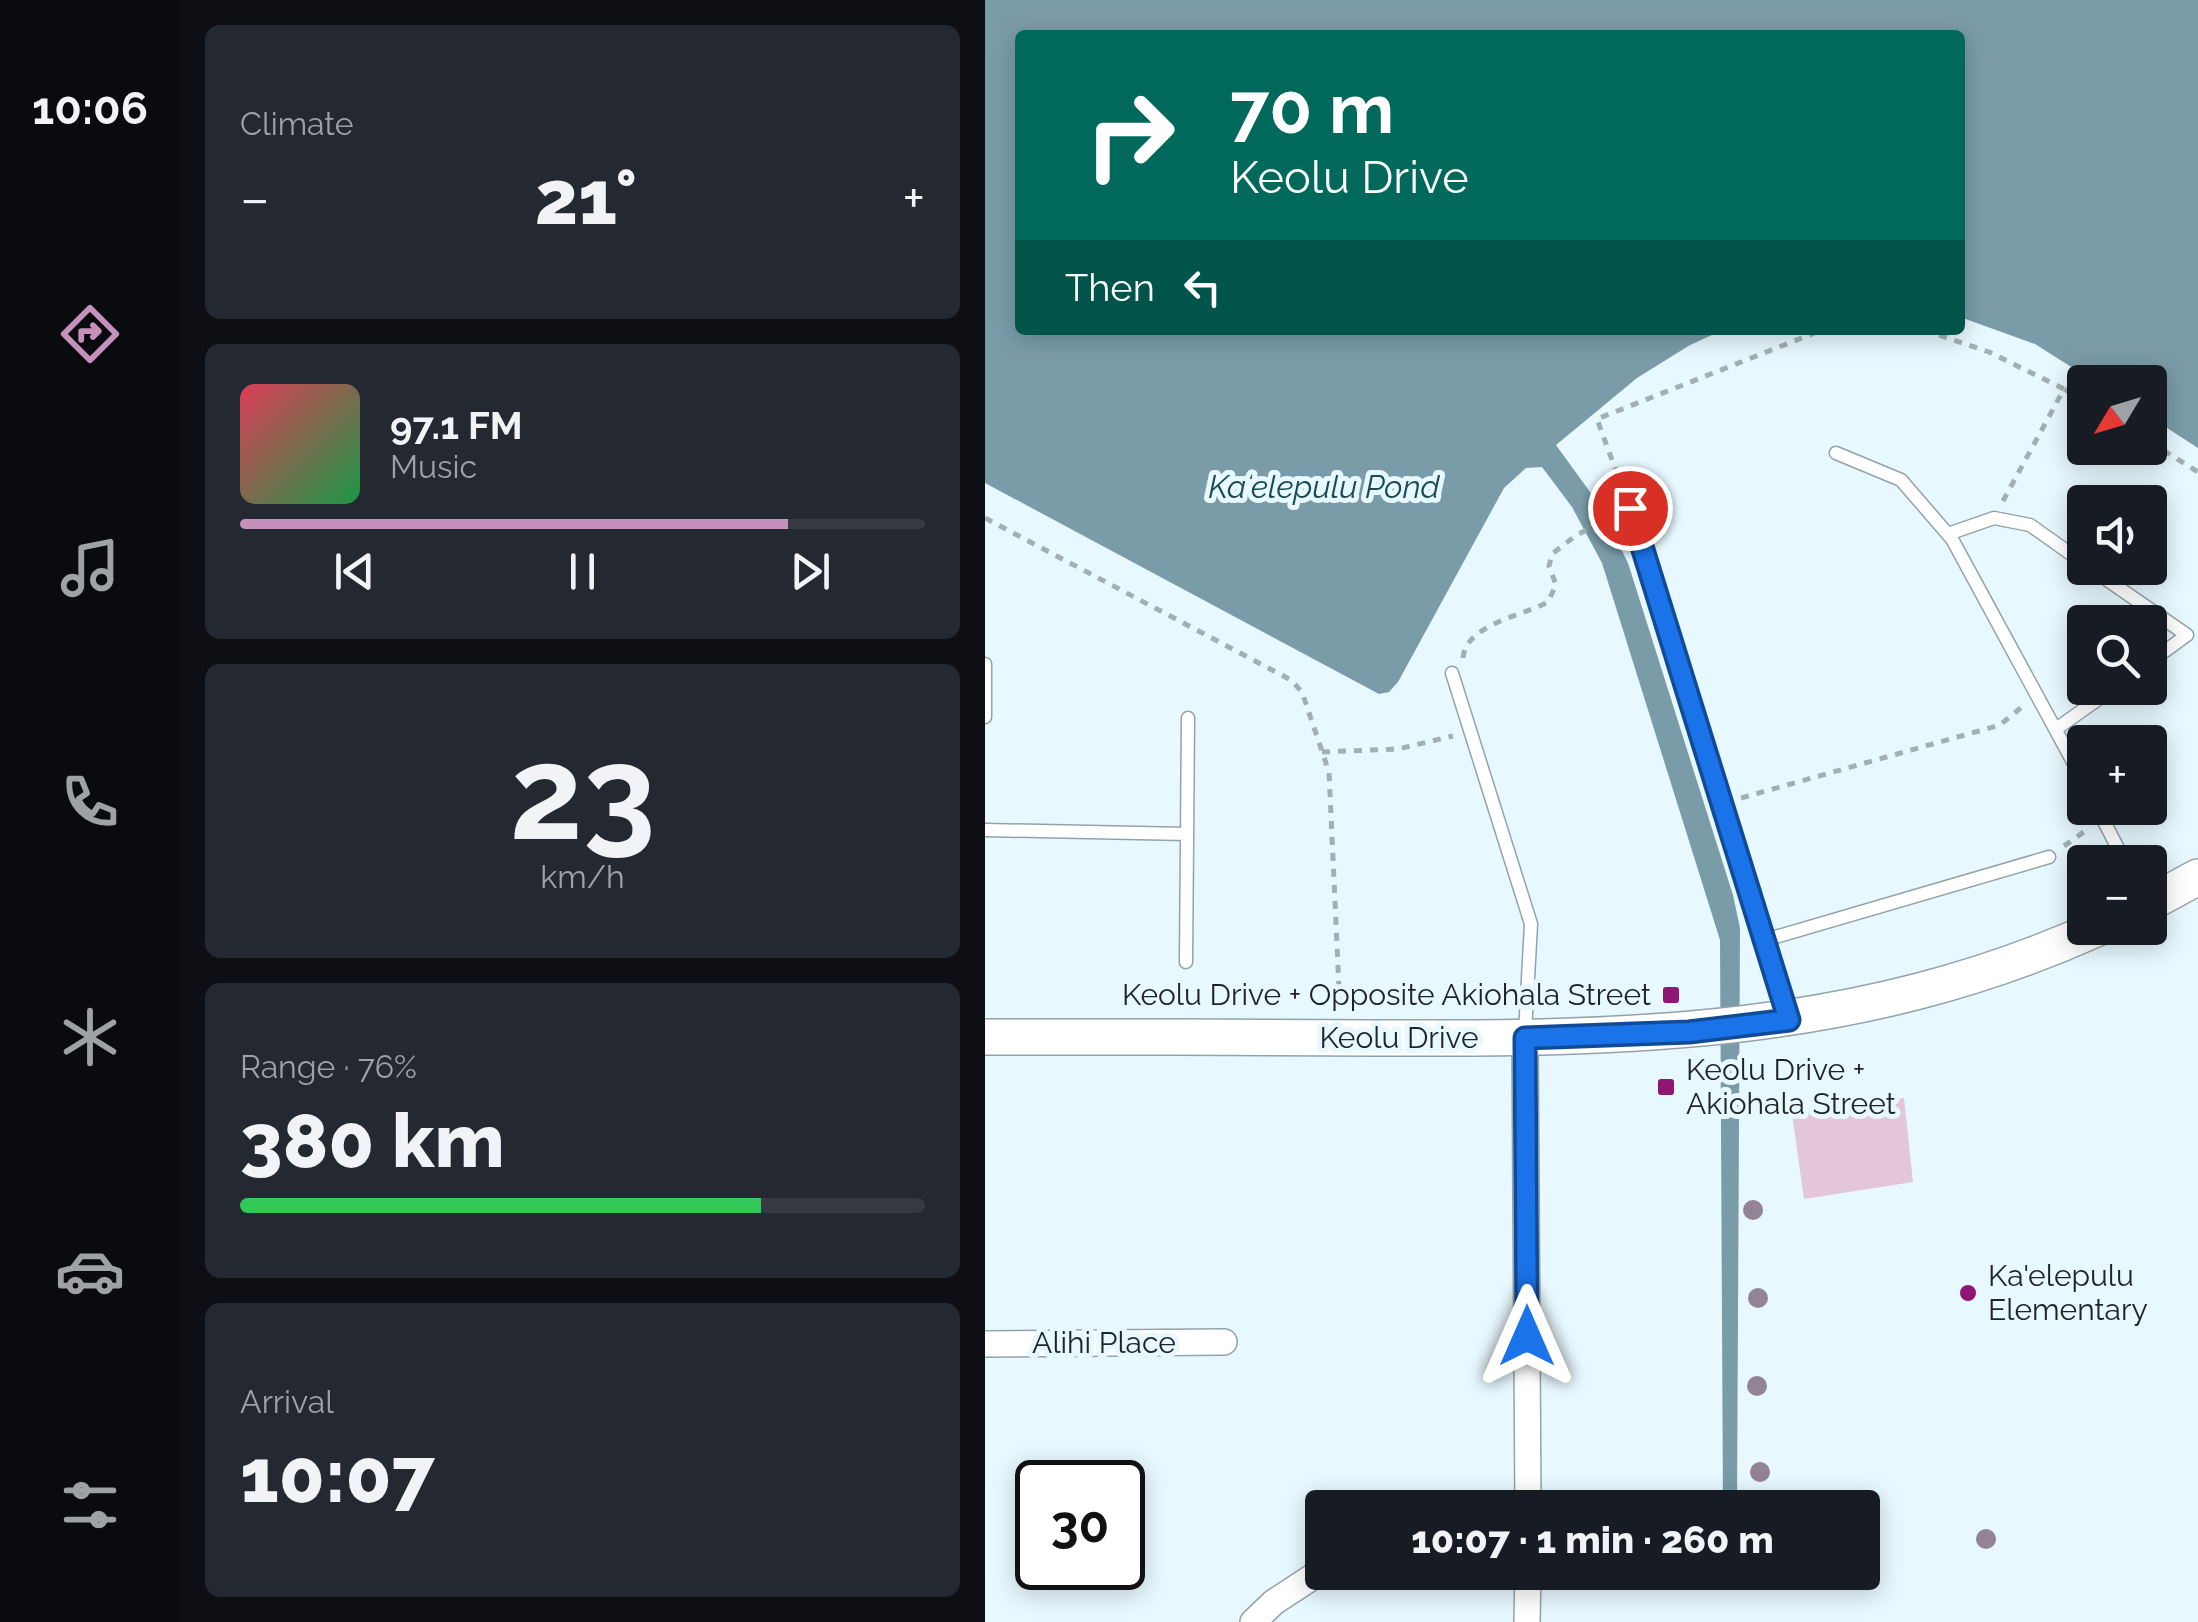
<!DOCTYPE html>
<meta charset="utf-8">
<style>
:root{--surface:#171b24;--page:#242831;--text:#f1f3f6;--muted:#9ea1a6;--line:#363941;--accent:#c590bc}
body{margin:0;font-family:Raleway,sans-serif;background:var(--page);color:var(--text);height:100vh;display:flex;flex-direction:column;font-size:38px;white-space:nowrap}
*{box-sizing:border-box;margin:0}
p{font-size:32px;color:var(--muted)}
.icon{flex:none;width:55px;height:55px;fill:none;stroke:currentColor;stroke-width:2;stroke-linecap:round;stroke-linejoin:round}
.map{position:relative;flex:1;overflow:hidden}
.panel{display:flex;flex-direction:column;gap:25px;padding:25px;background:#0d0f14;width:805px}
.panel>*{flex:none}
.guide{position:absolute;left:30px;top:30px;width:950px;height:305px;border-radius:10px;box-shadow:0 5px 25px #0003;background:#00695c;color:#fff;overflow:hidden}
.needle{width:65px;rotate:232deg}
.controls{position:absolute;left:1082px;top:365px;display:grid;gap:20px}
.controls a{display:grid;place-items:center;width:100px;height:100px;border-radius:10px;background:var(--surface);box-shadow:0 5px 25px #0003;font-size:50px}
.speed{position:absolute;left:30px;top:1460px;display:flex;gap:20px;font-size:50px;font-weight:700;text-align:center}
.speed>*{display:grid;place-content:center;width:130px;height:130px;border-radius:50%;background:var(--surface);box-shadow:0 5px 25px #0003;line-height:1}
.speed .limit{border:5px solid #111;border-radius:15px;background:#fff;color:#111}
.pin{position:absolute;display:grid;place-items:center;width:85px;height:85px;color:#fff;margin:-42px;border:5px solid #fff;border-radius:50%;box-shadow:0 2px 10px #0007}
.me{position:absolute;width:110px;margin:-55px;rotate:0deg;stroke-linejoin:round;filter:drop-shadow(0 0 8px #0008)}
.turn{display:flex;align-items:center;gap:35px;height:210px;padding:0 50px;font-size:45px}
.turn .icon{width:130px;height:130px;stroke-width:2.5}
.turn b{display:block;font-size:70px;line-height:85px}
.then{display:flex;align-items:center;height:95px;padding:0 50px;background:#0003;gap:20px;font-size:38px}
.big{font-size:75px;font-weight:800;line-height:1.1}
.panel .tile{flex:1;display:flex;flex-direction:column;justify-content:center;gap:15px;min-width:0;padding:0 35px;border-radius:15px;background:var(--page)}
.panel .dial{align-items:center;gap:0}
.dial b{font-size:130px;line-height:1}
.song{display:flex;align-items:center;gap:30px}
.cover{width:120px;height:120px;border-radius:15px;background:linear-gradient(135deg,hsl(350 70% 55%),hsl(140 70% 35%))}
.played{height:10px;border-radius:5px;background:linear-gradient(90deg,var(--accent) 80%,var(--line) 80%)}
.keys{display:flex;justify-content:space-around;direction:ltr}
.heat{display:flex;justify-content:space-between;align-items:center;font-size:55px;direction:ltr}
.charge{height:15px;border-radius:8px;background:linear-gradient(90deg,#34c759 76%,var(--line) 0)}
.trip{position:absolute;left:320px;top:1490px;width:575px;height:100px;border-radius:10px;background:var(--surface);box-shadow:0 5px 25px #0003;font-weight:800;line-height:100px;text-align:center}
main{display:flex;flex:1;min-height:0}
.menu{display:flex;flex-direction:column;width:180px;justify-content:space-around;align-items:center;background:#090b0e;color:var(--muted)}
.menu .icon{width:70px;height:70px}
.menu .selected{color:var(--accent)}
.menu b{font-size:45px;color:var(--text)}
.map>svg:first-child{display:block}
</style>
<main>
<nav class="menu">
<b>10:06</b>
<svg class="icon selected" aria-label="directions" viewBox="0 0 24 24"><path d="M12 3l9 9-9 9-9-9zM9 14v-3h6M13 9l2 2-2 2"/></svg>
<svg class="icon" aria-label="music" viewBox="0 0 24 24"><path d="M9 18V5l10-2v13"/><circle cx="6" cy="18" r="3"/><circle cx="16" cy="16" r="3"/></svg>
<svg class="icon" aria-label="phone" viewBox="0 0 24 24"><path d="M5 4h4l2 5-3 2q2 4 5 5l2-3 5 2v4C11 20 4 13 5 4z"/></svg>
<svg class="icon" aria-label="climate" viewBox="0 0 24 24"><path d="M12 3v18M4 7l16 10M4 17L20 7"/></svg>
<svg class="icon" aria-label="car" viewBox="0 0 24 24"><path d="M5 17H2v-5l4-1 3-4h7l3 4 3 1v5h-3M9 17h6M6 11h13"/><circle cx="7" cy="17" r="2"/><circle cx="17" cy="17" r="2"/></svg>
<svg class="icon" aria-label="filters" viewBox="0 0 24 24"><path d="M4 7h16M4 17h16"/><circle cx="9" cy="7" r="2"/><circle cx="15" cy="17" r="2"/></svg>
</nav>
<section class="panel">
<div class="tile"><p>Climate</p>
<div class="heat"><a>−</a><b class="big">21°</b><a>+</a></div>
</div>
<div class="tile">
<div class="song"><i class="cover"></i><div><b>97.1 FM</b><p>Music</p></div></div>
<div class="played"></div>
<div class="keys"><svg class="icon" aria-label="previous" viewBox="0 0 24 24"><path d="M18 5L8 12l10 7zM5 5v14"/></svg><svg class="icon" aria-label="pause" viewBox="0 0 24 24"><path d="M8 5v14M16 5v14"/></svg><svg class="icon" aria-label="next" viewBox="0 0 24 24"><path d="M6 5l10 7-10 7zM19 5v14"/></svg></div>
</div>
<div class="tile dial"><b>23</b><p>km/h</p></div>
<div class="tile"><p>Range · 76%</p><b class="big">380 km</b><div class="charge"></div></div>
<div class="tile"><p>Arrival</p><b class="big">10:07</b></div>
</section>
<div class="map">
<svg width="1213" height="1622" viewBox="0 0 1213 1622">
<rect width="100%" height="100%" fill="#e7f8fe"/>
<path fill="#e3c7d8" d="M919 1098 928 1182 819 1199 807 1114Z"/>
<path fill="#7a9ca8" d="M0 0H1213V448L1165 417V382H1110L1050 344 975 317V35H35V330H738L705 345 652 378 571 445 613 503 643 563 748 895 755 928 752 1507H738L735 940 617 563 587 507 557 467 541 468 519 488 413 682 404 692 394 694 0 483Z"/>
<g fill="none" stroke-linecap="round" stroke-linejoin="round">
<g stroke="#93a3a9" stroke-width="15">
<path id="service" d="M851 453 916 480 967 539 1100 784
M645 508 802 1013
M963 534 1009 518 1045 525 1100 564
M1105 568 1202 635 1165 662
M0 664V717
M467 673 546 924 540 1033
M1071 729 1129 688
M1112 808 1140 862
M0 830 202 834
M780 940 1064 857
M201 962 203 718"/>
</g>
<g stroke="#93a3a9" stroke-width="28">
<path id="minor" d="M540 1038 543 1508
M0 1344 239 1342
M268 1622 289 1602 338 1570
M542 1622 543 1572"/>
</g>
<g stroke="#93a3a9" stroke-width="38">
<path id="secondary" d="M1165 903 1213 877
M0 1037C129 1037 257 1037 386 1038 643 1039 874 1036 1113 928"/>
</g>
<path stroke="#a2b0b4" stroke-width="5" stroke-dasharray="8 8" stroke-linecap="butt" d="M939 330 1004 352 1079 389
M1165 442 1213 472
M638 490 612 419 837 330
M1018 501 1079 389 1100 402
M0 518 306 680 317 692 344 772 355 1010
M478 658C481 624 538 616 563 602L571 585 564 566 567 554 590 536 630 515
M337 752 413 749 468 736
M756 798 1015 725 1038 706
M1079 846 1103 829"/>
<use href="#service" stroke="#fff" stroke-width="12"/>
<use href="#minor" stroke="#fff" stroke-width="25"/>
<use href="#secondary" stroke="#fff" stroke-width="35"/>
</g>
<g fill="#928496">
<circle cx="768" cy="1210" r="10"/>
<circle cx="773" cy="1298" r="10"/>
<circle cx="772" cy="1386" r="10"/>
<circle cx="775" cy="1472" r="10"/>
<circle cx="1001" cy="1539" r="10"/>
</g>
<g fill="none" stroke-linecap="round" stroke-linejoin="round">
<g stroke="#114b97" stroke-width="25">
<path id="route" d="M542 1336 540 1038 704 1032 804 1020 645 508"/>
</g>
<use href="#route" stroke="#1a73e8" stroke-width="18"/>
</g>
<g fill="#901674" stroke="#e7f8fe" stroke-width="4">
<rect x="676" y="985" width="20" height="20" rx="5"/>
<rect x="671" y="1077" width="20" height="20" rx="5"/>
<circle cx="983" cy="1293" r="10"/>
</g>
<g text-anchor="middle" stroke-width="10" stroke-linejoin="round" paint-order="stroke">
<g font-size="30" fill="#1e2527" stroke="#e7f8fe" text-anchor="start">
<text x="666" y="1005" text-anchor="end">Keolu Drive + Opposite Akiohala Street</text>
<text x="701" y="1080">Keolu Drive +<tspan x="701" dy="34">Akiohala Street</tspan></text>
<text x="1003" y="1286">Ka'elepulu<tspan x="1003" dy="34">Elementary</tspan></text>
</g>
<g font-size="30" fill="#1e2527" stroke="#e7f8fe">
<text x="414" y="1048">Keolu Drive</text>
<text x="119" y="1353">Alihi Place</text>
</g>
<g font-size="32" font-style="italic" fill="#184a58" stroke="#e7f8fe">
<text x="339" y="498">Kaʻelepulu Pond</text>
</g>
</g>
</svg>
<div class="controls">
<a><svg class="needle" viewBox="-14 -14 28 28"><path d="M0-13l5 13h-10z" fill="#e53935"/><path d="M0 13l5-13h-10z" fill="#9ea1a6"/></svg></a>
<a><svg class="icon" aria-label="sound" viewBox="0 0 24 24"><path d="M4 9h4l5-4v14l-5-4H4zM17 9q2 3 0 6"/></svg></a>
<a><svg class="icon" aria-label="search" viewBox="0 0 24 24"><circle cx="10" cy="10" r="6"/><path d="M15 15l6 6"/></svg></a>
<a>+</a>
<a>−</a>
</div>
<div class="speed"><div class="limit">30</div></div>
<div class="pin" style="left:645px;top:508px;background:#d93025"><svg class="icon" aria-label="arrive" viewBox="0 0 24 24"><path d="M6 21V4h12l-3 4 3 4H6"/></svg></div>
<svg class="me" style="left:542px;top:1336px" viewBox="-20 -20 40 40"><path d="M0-17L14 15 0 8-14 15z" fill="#1a73e8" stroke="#fff" stroke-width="4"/></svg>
<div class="trip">10:07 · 1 min · 260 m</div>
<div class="guide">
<div class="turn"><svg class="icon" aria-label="right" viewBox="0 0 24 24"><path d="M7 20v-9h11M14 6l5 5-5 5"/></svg><div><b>70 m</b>Keolu Drive</div></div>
<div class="then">Then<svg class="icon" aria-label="left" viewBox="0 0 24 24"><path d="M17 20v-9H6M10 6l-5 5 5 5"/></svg></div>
</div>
</div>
</main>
